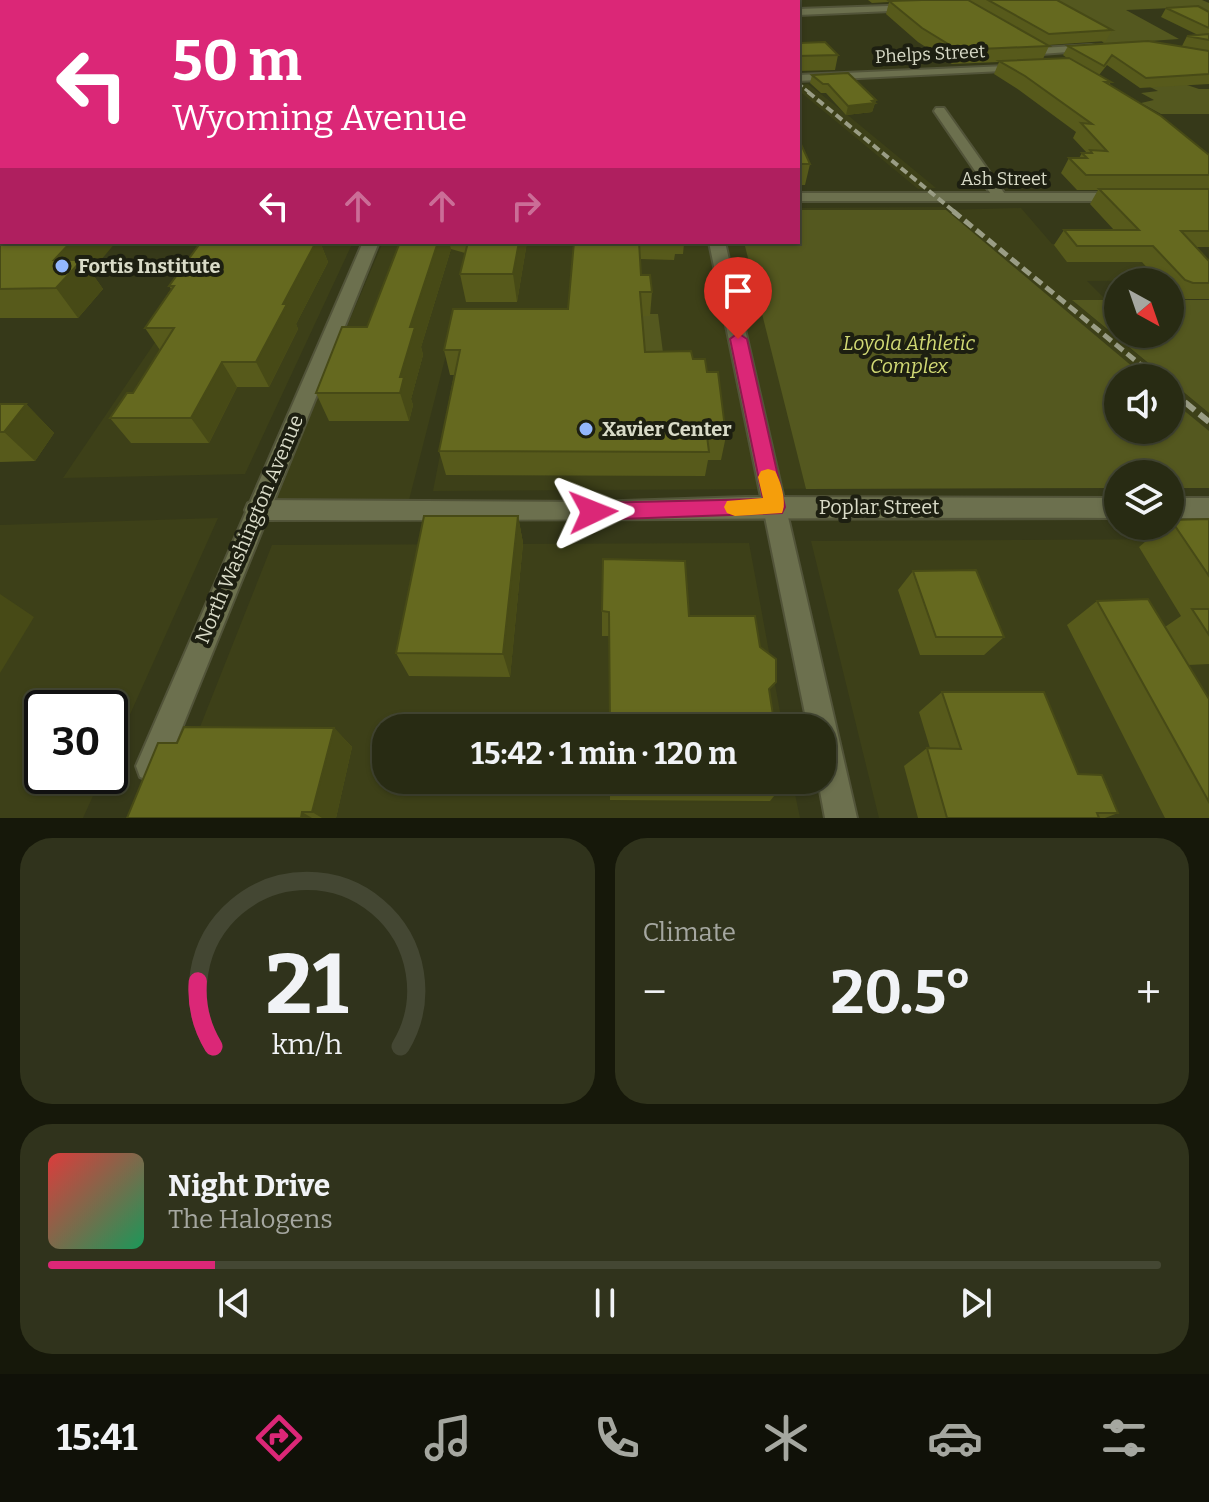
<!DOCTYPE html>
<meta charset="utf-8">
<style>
:root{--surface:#282b13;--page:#30331c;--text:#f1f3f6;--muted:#a5a7a0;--line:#444733;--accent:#db2777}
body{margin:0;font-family:Bitter,serif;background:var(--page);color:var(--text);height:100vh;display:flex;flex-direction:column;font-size:30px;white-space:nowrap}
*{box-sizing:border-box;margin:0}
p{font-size:26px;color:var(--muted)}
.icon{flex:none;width:44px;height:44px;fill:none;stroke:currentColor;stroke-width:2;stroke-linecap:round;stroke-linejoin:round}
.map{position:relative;height:818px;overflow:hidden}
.side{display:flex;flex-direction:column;gap:20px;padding:20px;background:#16180a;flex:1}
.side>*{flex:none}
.guide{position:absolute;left:0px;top:0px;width:800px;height:244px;box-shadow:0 2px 6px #0004,0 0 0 2px var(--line);background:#db2777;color:#fff;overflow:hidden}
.needle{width:52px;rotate:140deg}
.buttons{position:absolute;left:1104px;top:268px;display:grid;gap:16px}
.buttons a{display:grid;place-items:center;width:80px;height:80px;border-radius:50%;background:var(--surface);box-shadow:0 2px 6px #0004,0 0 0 2px var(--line);font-size:40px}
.speed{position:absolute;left:24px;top:690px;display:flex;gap:16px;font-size:40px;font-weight:700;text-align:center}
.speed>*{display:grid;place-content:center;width:104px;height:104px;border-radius:50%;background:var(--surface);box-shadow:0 2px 6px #0004,0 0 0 2px var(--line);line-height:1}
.speed .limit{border:4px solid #111;border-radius:12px;background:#fff;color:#111}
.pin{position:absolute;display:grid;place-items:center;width:68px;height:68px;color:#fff;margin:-82px -34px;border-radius:50% 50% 50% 0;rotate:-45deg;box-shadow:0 0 8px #0007}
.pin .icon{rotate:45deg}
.me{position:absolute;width:88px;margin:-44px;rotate:88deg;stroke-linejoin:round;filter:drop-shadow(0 0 6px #0008)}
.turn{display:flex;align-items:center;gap:28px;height:168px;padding:0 40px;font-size:36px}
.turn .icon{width:104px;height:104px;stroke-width:2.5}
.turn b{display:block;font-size:56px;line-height:68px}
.lanes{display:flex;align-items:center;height:76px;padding:0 40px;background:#0003;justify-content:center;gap:40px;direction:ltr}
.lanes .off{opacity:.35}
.big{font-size:60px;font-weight:700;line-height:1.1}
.side .card{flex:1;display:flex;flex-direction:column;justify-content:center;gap:12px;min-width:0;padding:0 28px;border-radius:32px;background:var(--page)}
.side .dial{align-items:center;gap:0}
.dial svg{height:208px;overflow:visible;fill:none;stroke:var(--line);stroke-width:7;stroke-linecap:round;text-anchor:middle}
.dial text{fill:var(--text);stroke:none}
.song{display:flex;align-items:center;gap:24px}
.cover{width:96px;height:96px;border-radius:12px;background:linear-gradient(135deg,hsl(0 70% 55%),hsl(150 70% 35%))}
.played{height:8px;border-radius:4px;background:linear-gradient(90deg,var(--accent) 15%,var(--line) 15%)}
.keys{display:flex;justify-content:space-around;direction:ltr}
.heat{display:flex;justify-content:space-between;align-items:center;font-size:44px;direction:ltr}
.side .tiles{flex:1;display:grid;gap:20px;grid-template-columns:1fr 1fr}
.card:last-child{grid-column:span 2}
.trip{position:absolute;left:372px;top:714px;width:464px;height:80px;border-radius:32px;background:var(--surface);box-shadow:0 2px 6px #0004,0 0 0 2px var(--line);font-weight:700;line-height:80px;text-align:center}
.tab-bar{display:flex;height:128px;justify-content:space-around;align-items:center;background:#101108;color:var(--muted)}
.tab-bar .icon{width:56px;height:56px}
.tab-bar .current{color:var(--accent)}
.tab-bar b{font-size:36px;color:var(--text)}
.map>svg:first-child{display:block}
</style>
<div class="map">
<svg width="1209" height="818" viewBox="0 0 1209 818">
<rect width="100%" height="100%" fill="#363919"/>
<path fill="#3d4018" d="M808 84 850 117 936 188 918 189 798 90V85Z
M944 207 947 210 1021 208 1052 244H1177L1209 280 1087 281 1106 300 1073 301 1166 378H1118V430H1170V381L1209 413V487L1170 474H1118V487L433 491 461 347H448L408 504 272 502 383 242H798V208Z
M223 242H353L245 474 63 478Z
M218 518 110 759V708H42V776H102L83 818H0V525Z
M1209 539V818H879L811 541Z
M749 543 783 728H386V780H792L800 818H164L272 545Z"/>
<path fill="#54581f" d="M1044 0H1202L1209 3V12L1172 8 1126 10 1179 39 1105 44 1069 12Z
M1175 81 1199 89H1209V114H1161L1141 103 1154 100 1141 93 1158 91 1144 84Z
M798 210H946L1146 378H1118V430H1170V399L1209 431V488H1170V474H1118V488L806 489 744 242H798Z
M1072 300H1118V334H1170V300H1209V413Z
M650 314H658L666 376 636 381 639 316Z"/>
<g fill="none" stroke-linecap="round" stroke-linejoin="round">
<g stroke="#525439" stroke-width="4">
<path id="minor" d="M917 5 914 10 798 15V9Z
M1091 45 1095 46V50L1041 54 1036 51 1041 48Z
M0 52H2V58H0Z
M1027 65V69L1023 70 798 81V75Z
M936 108H944L1007 197 1005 200H995L934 111Z
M745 497 1118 498V518C831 517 543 521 256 520L248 517 245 510 248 503 256 500 593 502Z
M1170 498H1209V518H1170Z"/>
</g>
<g stroke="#525439" stroke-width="4">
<path id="tertiary" d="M466 0H474V2H466Z
M798 193H1121L1128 197 1121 201H798Z
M363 242H379L162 777 151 781 140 777 136 766Z"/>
</g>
<g stroke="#525439" stroke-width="4">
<path id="secondary" d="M666 0H674L675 2H667Z
M709 242H725L857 818H825L818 780H822V728H808Z"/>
</g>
<use href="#minor" fill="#6c704e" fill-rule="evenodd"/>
<use href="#tertiary" fill="#6c704e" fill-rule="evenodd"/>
<use href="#secondary" fill="#6c704e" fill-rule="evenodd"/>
<path stroke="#9a9d85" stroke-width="3" stroke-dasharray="6 3" stroke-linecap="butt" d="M798 83 811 94"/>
<path stroke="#9a9d85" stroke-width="4" stroke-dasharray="8 4" stroke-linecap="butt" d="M808 92 956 213"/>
<path stroke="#9a9d85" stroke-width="5" stroke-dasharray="10 5" stroke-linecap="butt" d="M953 211 1142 366"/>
<path stroke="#9a9d85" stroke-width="6" stroke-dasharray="13 6" stroke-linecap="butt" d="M1140 364 1156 378
M1170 390 1209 422"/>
</g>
<path fill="#575a1b" d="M0 0H252L250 2H2V50H0Z
M715 0H797L796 2H717Z
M868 0H1057L1112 30 1106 41 1048 45 1049 46 1043 59 1067 58 1063 55 1068 46 1209 51V84L1140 88 1107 65 1099 75 1111 82 1109 85 1209 155V247H1195L1209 261V299H1180L1172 296 1170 293V282H1160L1142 262H1067L1054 245 1064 230H1114L1090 204 1098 190H1077L1061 173 1069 158H1079L1082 153H1087L1073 138 1076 132 1019 90 994 74 999 62 952 64 918 42 886 14 889 2 872 3Z
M1166 8 1209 12V51L1182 46 1187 36 1198 35 1161 17Z
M798 41 800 43 838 55 835 70 798 71Z
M2 55V126L0 127V57Z
M812 75 876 100 872 112 846 115 826 93H821L810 83Z
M798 142 810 164 805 185H798Z
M201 242H320L328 262 296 324 298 329 269 387H237L209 443H131L110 418 133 393 160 350 145 328 171 289 169 286Z
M400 242H527L517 302H466L460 274 465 253 451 249 421 347 423 355 411 399 413 405 409 421H329L316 393 367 327Z
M574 242H692V244H684L683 254H675L674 260 640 259 641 275 652 292 650 316H642L645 352 693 359 707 372 726 436 721 460H708L705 476 446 475 439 451 454 375H450L444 350 568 309Z
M91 272 103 289 78 318H0V289Z
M0 404H26L54 433 35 461 0 462Z
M518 516 523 543 510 677 409 676 396 653Z
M1209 519V664L1188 665 1209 699V818H1165L1067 625 1097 601 1165 627 1181 616 1139 547 1164 526H1170L1171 520Z
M913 571 1004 637 984 655H920L898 590Z
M602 611 689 616 760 647 769 695 609 636H602Z
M942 692 1078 774 1118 813 1105 818H918L904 766 927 748H930L919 712Z
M334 728 352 747 336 818H127Z
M610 780 783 785 770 801 610 800Z"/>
<path fill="#474a16" d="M225 0H252L250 2H223Z
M335 0H354L352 2H333Z
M765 0H797L796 2H765Z
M876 100 872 112 846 115 848 106Z
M2 164V209L0 211V166Z
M71 242H116L91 272 103 289 78 318 56 288 54 260Z
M316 242H320L328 262 296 324 298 329 269 387 256 362 283 304Z
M438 242H449L451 249 421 347 423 355 411 399 413 405 409 421 400 393V377L410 327Z
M519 242H527L517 302 513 274Z
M222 362 237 387 209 443 191 418Z
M26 404 54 433 35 461 4 432Z
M518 516 523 543 510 677 503 654Z
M0 594 34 617 0 673Z
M334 728 352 747 336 818H322L312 812Z
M302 812 312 818H301Z"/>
<path fill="#65691f" stroke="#474a16" stroke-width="2" d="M0 0H225L223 2H2V31H0Z
M269 0H335L333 2H267Z
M419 0H447L446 2H418Z
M510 0H639L640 2H510Z
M728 0H767L769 2H730Z
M922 0H968L1049 46 958 50 922 28 889 1Z
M988 0H1057L1112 30 1049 34Z
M1198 6 1209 12V28L1166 8Z
M1209 34V40L1187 36Z
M798 41 800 43 825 42 838 55 798 56Z
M1148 41 1209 51V74L1146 78 1112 55 1104 66 1068 46Z
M2 55V105H0V57Z
M1069 58 1111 82H1105L1161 116 1209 155V175H1086L1069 158H1087L1082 153H1092L1090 150 1107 151 1081 123 1092 124 1025 76 999 61Z
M848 73 876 100 872 101 875 103 848 106 828 84H823L812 75Z
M798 142H800L810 164H798Z
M0 144H2V164L0 166Z
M1099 189H1209V231H1181L1209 261V283H1193L1185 280 1153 246H1077L1064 230H1139Z
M2 239V242H71L54 260H82L56 288 0 289V241Z
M201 242H316L283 304H287L256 362H222L191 418H110L127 393H133L174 328H145L174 286H169Z
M400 242H438L410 327H415L400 377H404L400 393H316L342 327H367Z
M468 242H519L513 274H460Z
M574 242H639L641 275H650L652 292H640L645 352 691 351 693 359H705L707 372H718L726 436H707L709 452 439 451 460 350H444L453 309H568Z
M0 404H26L4 432H0Z
M424 516H518L503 654 396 653Z
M1209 519V576L1171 520Z
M603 559 685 561 689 616H755L760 647 776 659V682L769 689 775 728H610L609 612 602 611Z
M976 570 1004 637H936L913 571Z
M1148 599 1209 699V802L1097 601Z
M1192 609H1209V635Z
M942 692H1044L1078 774 1102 775 1118 813H1097L1099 818H947L927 748 961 749Z
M184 727 334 728 312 812H302L301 818H127L158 743H177Z
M610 780H782L783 785 610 784Z"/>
<path fill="#db2777" stroke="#8e194d" stroke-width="2" d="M738 333 747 339 785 507 782 513 593 520 586 518 583 512 586 505 593 503 763 499 730 339Z"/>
<path fill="#f59e0b" d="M768 469 775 471C781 482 787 502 782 513L735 516 727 513 724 507 727 501 763 498 758 477 761 471Z"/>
<g fill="#93b7fd" stroke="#1d1f11" stroke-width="3">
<circle cx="62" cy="266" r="8"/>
<circle cx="586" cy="429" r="8"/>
</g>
<g text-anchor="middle" stroke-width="8" stroke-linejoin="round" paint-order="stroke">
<g font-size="18" fill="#d9dbc8" stroke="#1d1f11">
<text transform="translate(930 54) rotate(-3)" y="6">Phelps Street</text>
<text x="1004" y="185">Ash Street</text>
</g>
<g font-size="20" font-weight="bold" fill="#d9dbc8" stroke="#1d1f11" text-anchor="start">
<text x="78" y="273">Fortis Institute</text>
<text x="602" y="436">Xavier Center</text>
</g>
<g font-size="20" font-style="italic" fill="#d1d974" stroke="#1d1f11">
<text x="909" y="350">Loyola Athletic<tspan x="909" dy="23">Complex</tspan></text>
</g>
<g font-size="20" fill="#d9dbc8" stroke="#1d1f11">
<text x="879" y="514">Poplar Street</text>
<text transform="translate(249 529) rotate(-67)" y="7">North Washington Avenue</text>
</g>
</g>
</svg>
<div class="buttons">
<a><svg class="needle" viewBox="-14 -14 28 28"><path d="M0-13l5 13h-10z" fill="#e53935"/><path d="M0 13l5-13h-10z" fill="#a5a7a0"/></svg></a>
<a><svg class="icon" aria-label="sound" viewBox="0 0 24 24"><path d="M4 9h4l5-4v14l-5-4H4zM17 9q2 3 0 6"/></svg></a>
<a><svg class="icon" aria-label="layers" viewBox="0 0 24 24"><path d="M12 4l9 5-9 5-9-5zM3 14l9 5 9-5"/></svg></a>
</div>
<div class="speed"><div class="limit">30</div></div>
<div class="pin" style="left:738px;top:339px;background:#d93025"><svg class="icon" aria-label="arrive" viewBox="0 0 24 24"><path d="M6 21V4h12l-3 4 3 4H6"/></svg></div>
<svg class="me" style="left:593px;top:512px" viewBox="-20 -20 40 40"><path d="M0-17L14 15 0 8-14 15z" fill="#db2777" stroke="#fff" stroke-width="4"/></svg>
<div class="trip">15:42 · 1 min · 120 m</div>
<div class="guide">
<div class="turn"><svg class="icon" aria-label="left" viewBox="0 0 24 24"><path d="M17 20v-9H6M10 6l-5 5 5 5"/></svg><div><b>50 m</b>Wyoming Avenue</div></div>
<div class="lanes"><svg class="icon" aria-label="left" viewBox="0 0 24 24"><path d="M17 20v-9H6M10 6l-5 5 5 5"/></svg><svg class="icon off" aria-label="ahead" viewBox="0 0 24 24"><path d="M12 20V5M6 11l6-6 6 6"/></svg><svg class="icon off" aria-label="ahead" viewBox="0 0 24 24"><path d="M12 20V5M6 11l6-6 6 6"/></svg><svg class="icon off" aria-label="right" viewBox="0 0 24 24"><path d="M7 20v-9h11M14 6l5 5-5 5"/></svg></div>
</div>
</div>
<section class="side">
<div class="tiles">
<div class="card dial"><svg viewBox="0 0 100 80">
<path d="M14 69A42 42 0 1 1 86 69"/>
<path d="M14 69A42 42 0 0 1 8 44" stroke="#db2777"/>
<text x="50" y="56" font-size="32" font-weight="700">21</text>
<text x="50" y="72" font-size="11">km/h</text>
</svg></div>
<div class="card"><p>Climate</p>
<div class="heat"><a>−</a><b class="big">20.5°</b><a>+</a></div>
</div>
<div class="card">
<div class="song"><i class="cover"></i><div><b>Night Drive</b><p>The Halogens</p></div></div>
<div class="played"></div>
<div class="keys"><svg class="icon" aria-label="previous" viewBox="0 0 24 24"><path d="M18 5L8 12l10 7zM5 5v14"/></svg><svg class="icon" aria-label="pause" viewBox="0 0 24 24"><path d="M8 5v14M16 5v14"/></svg><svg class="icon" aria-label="next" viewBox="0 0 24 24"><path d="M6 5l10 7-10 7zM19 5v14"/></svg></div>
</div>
</div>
</section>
<nav class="tab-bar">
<b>15:41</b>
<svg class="icon current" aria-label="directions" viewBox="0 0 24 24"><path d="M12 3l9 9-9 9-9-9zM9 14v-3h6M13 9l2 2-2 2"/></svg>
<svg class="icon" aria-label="music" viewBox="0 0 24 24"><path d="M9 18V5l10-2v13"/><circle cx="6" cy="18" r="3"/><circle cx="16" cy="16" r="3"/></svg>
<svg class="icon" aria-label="phone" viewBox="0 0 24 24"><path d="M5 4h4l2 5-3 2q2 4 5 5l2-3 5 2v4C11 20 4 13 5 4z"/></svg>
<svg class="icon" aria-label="climate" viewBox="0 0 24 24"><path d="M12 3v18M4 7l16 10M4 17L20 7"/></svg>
<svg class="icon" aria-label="car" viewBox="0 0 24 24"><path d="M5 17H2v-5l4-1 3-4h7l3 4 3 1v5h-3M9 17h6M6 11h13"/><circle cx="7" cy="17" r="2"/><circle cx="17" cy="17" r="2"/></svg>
<svg class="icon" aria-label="filters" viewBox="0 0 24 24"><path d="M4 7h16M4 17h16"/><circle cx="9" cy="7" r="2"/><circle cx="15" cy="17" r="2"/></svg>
</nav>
